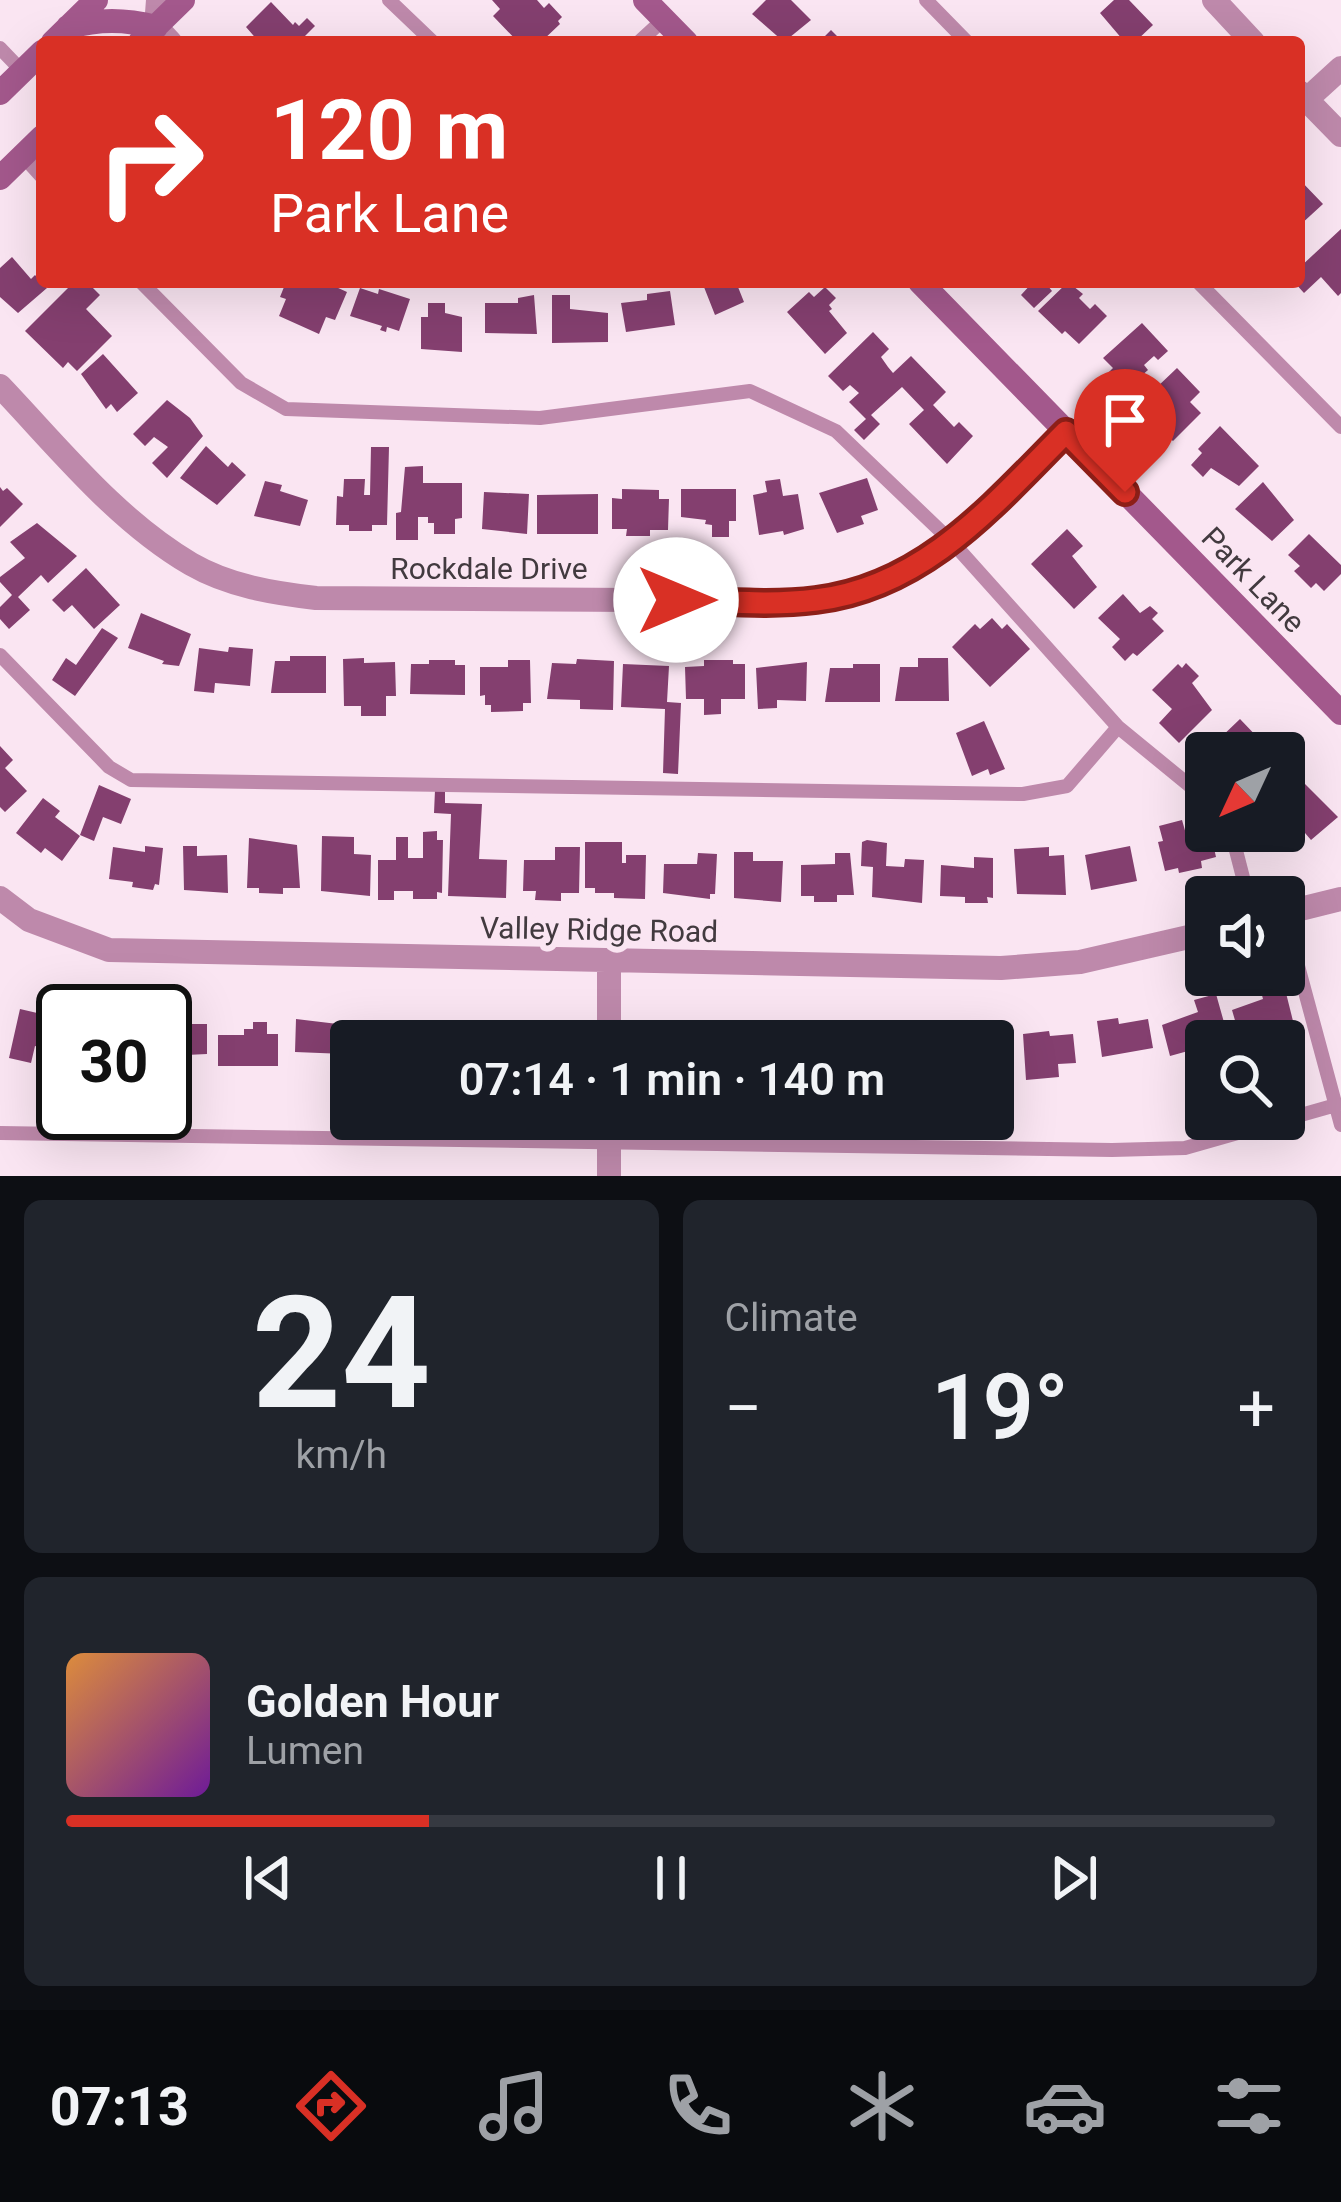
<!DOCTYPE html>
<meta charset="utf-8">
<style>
:root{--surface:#171b24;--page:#20242c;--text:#f1f3f6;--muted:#9ea1a6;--line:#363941;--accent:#d93025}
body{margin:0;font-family:Roboto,sans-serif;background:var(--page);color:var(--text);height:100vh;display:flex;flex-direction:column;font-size:45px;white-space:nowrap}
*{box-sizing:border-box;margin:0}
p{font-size:39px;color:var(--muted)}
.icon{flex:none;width:66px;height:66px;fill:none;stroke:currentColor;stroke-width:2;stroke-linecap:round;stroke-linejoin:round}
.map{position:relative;height:1176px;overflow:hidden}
.details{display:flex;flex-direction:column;gap:24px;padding:24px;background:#0d0f14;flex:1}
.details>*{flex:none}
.guide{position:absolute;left:36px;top:36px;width:1269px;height:252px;border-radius:12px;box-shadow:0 12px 48px #0002;background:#d93025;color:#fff;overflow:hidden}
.needle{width:78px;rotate:226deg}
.controls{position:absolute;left:1185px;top:732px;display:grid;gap:24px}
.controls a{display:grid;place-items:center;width:120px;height:120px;border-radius:12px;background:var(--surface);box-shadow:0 12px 48px #0002;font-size:60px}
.speed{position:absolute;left:36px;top:984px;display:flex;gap:24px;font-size:60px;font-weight:700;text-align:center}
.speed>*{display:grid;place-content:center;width:156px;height:156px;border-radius:50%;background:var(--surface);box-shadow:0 12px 48px #0002;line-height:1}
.speed .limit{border:6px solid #111;border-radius:18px;background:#fff;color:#111}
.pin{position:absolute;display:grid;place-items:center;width:102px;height:102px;color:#fff;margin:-123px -51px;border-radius:50% 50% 50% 0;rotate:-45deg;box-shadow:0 0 12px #0007}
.pin .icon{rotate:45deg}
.me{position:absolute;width:132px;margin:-66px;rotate:90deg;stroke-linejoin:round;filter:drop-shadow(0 0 9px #0008)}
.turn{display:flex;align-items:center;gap:42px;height:252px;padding:0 36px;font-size:54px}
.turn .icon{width:156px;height:156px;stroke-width:2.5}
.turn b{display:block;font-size:84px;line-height:102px}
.big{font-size:90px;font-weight:600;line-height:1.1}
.details .card{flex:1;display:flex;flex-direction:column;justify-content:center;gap:18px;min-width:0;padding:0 42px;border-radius:18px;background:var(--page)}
.details .dial{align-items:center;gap:0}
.dial b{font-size:156px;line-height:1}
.song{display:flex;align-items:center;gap:36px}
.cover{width:144px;height:144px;border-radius:18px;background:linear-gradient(135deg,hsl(30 70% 55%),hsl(280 70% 35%))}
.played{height:12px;border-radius:6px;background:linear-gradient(90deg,var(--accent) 30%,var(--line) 30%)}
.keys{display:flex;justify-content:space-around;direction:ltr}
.heat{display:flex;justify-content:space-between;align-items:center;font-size:66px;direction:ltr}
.details .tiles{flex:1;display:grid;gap:24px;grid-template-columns:1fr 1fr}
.card:last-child{grid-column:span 2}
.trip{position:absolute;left:330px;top:1020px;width:684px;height:120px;border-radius:12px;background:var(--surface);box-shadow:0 12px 48px #0002;font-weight:600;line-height:120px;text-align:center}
.menu{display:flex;height:192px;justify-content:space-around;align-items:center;background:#090b0e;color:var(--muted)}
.menu .icon{width:84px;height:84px}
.menu .active{color:var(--accent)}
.menu b{font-size:54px;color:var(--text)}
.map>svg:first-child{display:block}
</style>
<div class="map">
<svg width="1341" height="1176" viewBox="0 0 1341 1176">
<rect width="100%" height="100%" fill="#fae5f2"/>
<path fill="#843f6f" d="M492 0H537L544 8 549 3 562 17 558 21 560 24 541 42H518L493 16 500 9Z
M766 0H791L811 20 784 42 752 14Z
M1114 0H1129L1153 25 1135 42 1123 40 1100 13Z
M271 2 293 25 295 22 299 26 307 18 315 26 299 42H259L246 27Z
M831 30 843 42H819Z
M1299 179 1323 204 1299 226Z
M1341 229V293L1338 296 1321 277 1304 293 1294 282H1299V268Z
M12 257 31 279 35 275 47 288 18 313 0 297V268Z
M74 282H87L100 295 86 309 112 336 77 371 68 362 63 368 25 331Z
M286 282H325L347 292 335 320 326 317 319 334 279 316 286 299 280 297Z
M702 282H736L744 302 715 315Z
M1033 282H1052L1048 286 1052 291 1034 308 1021 295Z
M1068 282 1083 294 1079 298 1090 309 1095 304 1107 316 1079 344 1065 331 1062 334 1038 311Z
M825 287 836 298 829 305 832 309 829 311 847 333 825 354 787 312 809 292 814 297Z
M360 288 378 294 379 289 410 299 399 331 387 327 386 332 380 330 382 326 350 316Z
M670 291 675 325 626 332 621 303 647 300V294Z
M534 295 537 334 485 333V303H518V298Z
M552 295H570V309L608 313V342L552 343Z
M428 303H445V313L462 317V352L421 349V317H428Z
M1142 323 1168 351 1158 360 1154 356 1144 365 1148 370 1141 376 1138 373 1119 390 1105 376 1113 368 1103 358Z
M873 332 889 349 881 357 888 367 893 373 911 356 946 392 933 405 954 427 959 422 973 436 947 464 909 424 924 410 902 387 871 415 880 424 864 440 854 430 866 419 849 402 859 393 850 385 843 391 828 376Z
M103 354 138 393 117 412 111 404 106 409 81 374Z
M1177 368 1200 392 1190 402 1201 413 1173 441 1134 409Z
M167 400 190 418 203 436 167 478 152 463 168 447 154 437 145 446 133 434Z
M1220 426 1259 466 1239 486 1211 468 1203 477 1191 465 1202 453 1198 449Z
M206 446 228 467 232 462 246 475 217 505 180 478Z
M371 447H389L387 525H372V531H349V525H336L337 496 343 497 344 479H365L364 495H370Z
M423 466V483H462V518L455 519V534H434V523H428V517H418V540H396V513L401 512 405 467Z
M867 478 878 510 861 516 864 524 837 533 819 493Z
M780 479 783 496 798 494 804 529 784 535 783 531 759 535 753 495 767 492 765 481Z
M265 481 282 485 280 491 308 500 300 526 254 516Z
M1263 482 1294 520 1272 541 1235 509Z
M0 487 3 491 7 488 23 504 0 527Z
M622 489 659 490V499H669L668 530H650V536H626L627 529H612V498L622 499Z
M681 489H736V521H729V537H712V525L705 524 706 520 681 517Z
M484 492 529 494 527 534 482 529Z
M598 494V534H537V495Z
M37 523 77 556 48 583 41 575 18 597 30 610 9 629 0 619V607L12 595 0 582V577L25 558 10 542Z
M1067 529 1083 546 1072 556 1097 587 1074 609 1031 564Z
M1309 534 1341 565V574L1324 591 1316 583 1311 588 1294 571 1300 566 1288 555Z
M86 568 120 605 94 629 72 605 64 612 52 600Z
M1123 594 1140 613 1150 606 1158 613 1152 619 1164 631 1137 656 1133 653 1125 661 1112 647 1120 639 1098 618Z
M141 613 191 634 179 666 162 664 164 661 128 648Z
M992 618 1002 629 1007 624 1030 649 990 687 952 647 975 624 980 629Z
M102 628 118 638 75 696 52 680 66 658 76 665Z
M229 647 253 649 250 686 215 683 214 693 194 691 199 648 228 652Z
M290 656H326V693H271L275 661H290Z
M364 658V663L395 662 396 696H386V716H361V706H344L343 659Z
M918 658H948L949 701H895L900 667H918Z
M577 659 614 661 613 710 580 709V700L547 699 552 663 576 664Z
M429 660H455V665H465V695L410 694 411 664H429Z
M508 660H530L531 703H523V711L491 712V705H485V695L480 696V667H508Z
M704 660H733V664H745V699H721V714L704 715V699H686L685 667 704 666Z
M807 662 806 701 777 700V708L758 709 756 668Z
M1186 663 1199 676 1192 683 1212 710 1179 743 1159 723 1172 709 1152 690 1178 664 1182 668Z
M623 664 669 666 667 702 681 703 678 774 663 773 665 709 621 707Z
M853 664H880V702H825L830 668H853Z
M1240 719 1262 742 1268 736 1284 753H1229L1217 741Z
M984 721 1005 769 990 775 988 769 972 776 956 733Z
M0 746 13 760 5 768 27 791 5 812 0 807Z
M1302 781 1338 817 1311 840 1305 833 1289 847 1275 831H1284V797Z
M99 785 131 799 121 824 103 817 94 841 80 835Z
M435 790H445V803L482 804 479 859 507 860 506 898 448 896 451 814 434 813Z
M43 798 60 811 55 817 80 836 62 861 45 848 41 853 16 833Z
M1182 820 1186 834 1210 831 1216 857 1201 861 1202 868 1179 873 1178 868 1165 871 1158 842 1163 841 1159 826Z
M437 831V840H443L442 893 437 892V899H413V891H394V900H378V860H396V837H408V858H423V832Z
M322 836 354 837V854L371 855 370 896 321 891Z
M249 838 297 845 300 888H283V894L259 893V888H247Z
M867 840 887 843 886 866 904 867 905 859 924 860 922 903 872 897 873 867 861 866 862 842Z
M585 842H622V863H626V855H646L645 899 614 898V893H595V888H585Z
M145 846 163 848 159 885 155 884 153 890 132 887 133 882 109 879 113 847 145 852Z
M183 846H197V856L227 855 228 893 184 890Z
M1130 846 1137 881 1091 890 1085 855Z
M555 847H580L579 893H561V901L535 900 536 891H523L524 860H555Z
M1049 847V856L1064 855 1066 895 1017 894 1014 849Z
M734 852H753V861H783L781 902 734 898Z
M698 853 717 854 715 894H710V899L663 893 664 864H697Z
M835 853H850L854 895H837V902H814V896H801V865L835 864Z
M974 857 993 858V898L987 897 988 903H965V897L940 896 941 865 974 868Z
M1275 980 1279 995 1286 993 1294 1025 1262 1033 1264 1041H1241L1232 1010 1263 999 1259 984Z
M1216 994 1229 1040 1206 1041V1046L1170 1056 1162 1025 1198 1012 1194 1000Z
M20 1009 63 1019 61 1053 35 1046 31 1063 9 1058Z
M165 1018H176V1024H207V1054L165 1056Z
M1118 1018 1119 1024 1148 1019 1153 1048 1102 1057 1097 1021Z
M296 1019 346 1025 345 1054 295 1052Z
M393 1021H413V1041H358V1035L393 1032Z
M253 1022H267V1034H278V1066H218V1035H244V1029H253Z
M429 1022 451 1023V1028H483V1041H429Z
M505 1023 557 1029V1041H505Z
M741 1025 795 1030V1041H740Z
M697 1027 712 1028V1041H696Z
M832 1028 833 1036 862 1035V1041H810L809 1029Z
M878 1029H905V1034H928L929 1041H879Z
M978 1030H1003V1079H993V1041H978Z
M1049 1031 1050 1036 1073 1034 1076 1063 1058 1064 1059 1077 1026 1080 1023 1034Z"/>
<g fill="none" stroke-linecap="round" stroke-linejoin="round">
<path stroke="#be89ab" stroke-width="14" d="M389 0 433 42
M926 0 967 42
M639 42 664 19
M0 48 22 71
M23 156 42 177
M1198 282 1341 427
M0 655 109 767 131 780 1023 794 1067 786 1118 727 953 543 836 431 750 391 540 418 286 409 241 383 141 282
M1118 727 1206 799
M1231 831 1248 897
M1284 914 1341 1125
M0 1133 1112 1150 1185 1148 1336 1105"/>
<path stroke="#be89ab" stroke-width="24" d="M158 0 156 27 170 42
M1214 0 1253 42
M1299 92 1341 135
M1306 100 1341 68
M0 386C59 448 116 520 191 564 229 586 273 593 316 598L811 601C932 582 984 513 1066 432
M0 898 29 920 109 950 1001 968 1080 962 1206 933
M1284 913 1341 899
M609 1041V960
M609 1176V1119"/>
<path stroke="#a3588c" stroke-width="24" d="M645 0 686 42
M68 27C100 19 124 19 156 27
M53 42 96 0
M140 42 183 0
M0 93 42 52
M0 178 42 137
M920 282 1341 713"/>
</g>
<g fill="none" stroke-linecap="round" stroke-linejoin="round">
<g stroke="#8d1f18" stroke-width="30">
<path id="route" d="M676 600C722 601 771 606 816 600 925 587 994 504 1066 432L1125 492"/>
</g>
<use href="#route" stroke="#d93025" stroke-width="21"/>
</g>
<g text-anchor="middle" stroke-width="12" stroke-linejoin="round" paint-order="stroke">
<g font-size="30" fill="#423a3f" stroke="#fae5f2">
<text x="489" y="579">Rockdale Drive</text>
<text transform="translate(1253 580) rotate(46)" y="10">Park Lane</text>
<text transform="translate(599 930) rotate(1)" y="10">Valley Ridge Road</text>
</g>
</g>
</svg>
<div class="controls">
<a><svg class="needle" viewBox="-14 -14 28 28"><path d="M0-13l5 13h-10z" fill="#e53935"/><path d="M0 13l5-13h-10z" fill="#9ea1a6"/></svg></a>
<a><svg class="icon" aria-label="sound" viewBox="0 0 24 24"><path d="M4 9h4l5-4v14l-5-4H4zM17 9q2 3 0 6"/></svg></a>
<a><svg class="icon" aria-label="search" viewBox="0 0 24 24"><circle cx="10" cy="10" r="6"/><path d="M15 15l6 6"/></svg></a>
</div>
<div class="speed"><div class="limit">30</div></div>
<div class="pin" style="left:1125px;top:492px;background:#d93025"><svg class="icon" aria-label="arrive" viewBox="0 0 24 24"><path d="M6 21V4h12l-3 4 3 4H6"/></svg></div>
<svg class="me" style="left:676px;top:600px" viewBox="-20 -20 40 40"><circle r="19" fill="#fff"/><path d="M0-13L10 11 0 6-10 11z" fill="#d93025"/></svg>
<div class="trip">07:14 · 1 min · 140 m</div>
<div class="guide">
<div class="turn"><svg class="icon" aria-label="right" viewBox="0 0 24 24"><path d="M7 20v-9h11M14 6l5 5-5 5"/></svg><div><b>120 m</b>Park Lane</div></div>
</div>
</div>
<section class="details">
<div class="tiles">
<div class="card dial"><b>24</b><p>km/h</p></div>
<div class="card"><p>Climate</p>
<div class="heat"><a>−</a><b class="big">19°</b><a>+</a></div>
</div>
<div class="card">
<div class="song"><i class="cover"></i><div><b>Golden Hour</b><p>Lumen</p></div></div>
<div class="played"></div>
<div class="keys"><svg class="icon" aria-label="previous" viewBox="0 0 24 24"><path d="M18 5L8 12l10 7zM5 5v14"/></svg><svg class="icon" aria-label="pause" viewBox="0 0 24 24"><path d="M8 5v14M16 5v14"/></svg><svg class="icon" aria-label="next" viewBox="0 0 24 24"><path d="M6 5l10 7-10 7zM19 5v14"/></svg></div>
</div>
</div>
</section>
<nav class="menu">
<b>07:13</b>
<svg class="icon active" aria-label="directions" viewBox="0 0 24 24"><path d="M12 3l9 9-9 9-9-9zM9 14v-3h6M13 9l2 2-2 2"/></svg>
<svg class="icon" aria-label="music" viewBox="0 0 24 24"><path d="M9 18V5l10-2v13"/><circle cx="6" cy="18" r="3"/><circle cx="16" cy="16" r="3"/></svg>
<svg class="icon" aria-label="phone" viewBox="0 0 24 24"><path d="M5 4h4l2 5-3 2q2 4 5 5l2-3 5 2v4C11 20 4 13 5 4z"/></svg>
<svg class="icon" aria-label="climate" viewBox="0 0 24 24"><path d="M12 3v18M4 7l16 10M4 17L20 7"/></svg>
<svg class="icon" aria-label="car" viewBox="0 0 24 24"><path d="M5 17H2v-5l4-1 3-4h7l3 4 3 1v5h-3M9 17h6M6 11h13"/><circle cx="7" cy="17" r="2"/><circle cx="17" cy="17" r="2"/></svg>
<svg class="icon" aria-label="filters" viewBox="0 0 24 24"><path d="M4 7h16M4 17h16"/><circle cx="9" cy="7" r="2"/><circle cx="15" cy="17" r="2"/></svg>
</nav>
